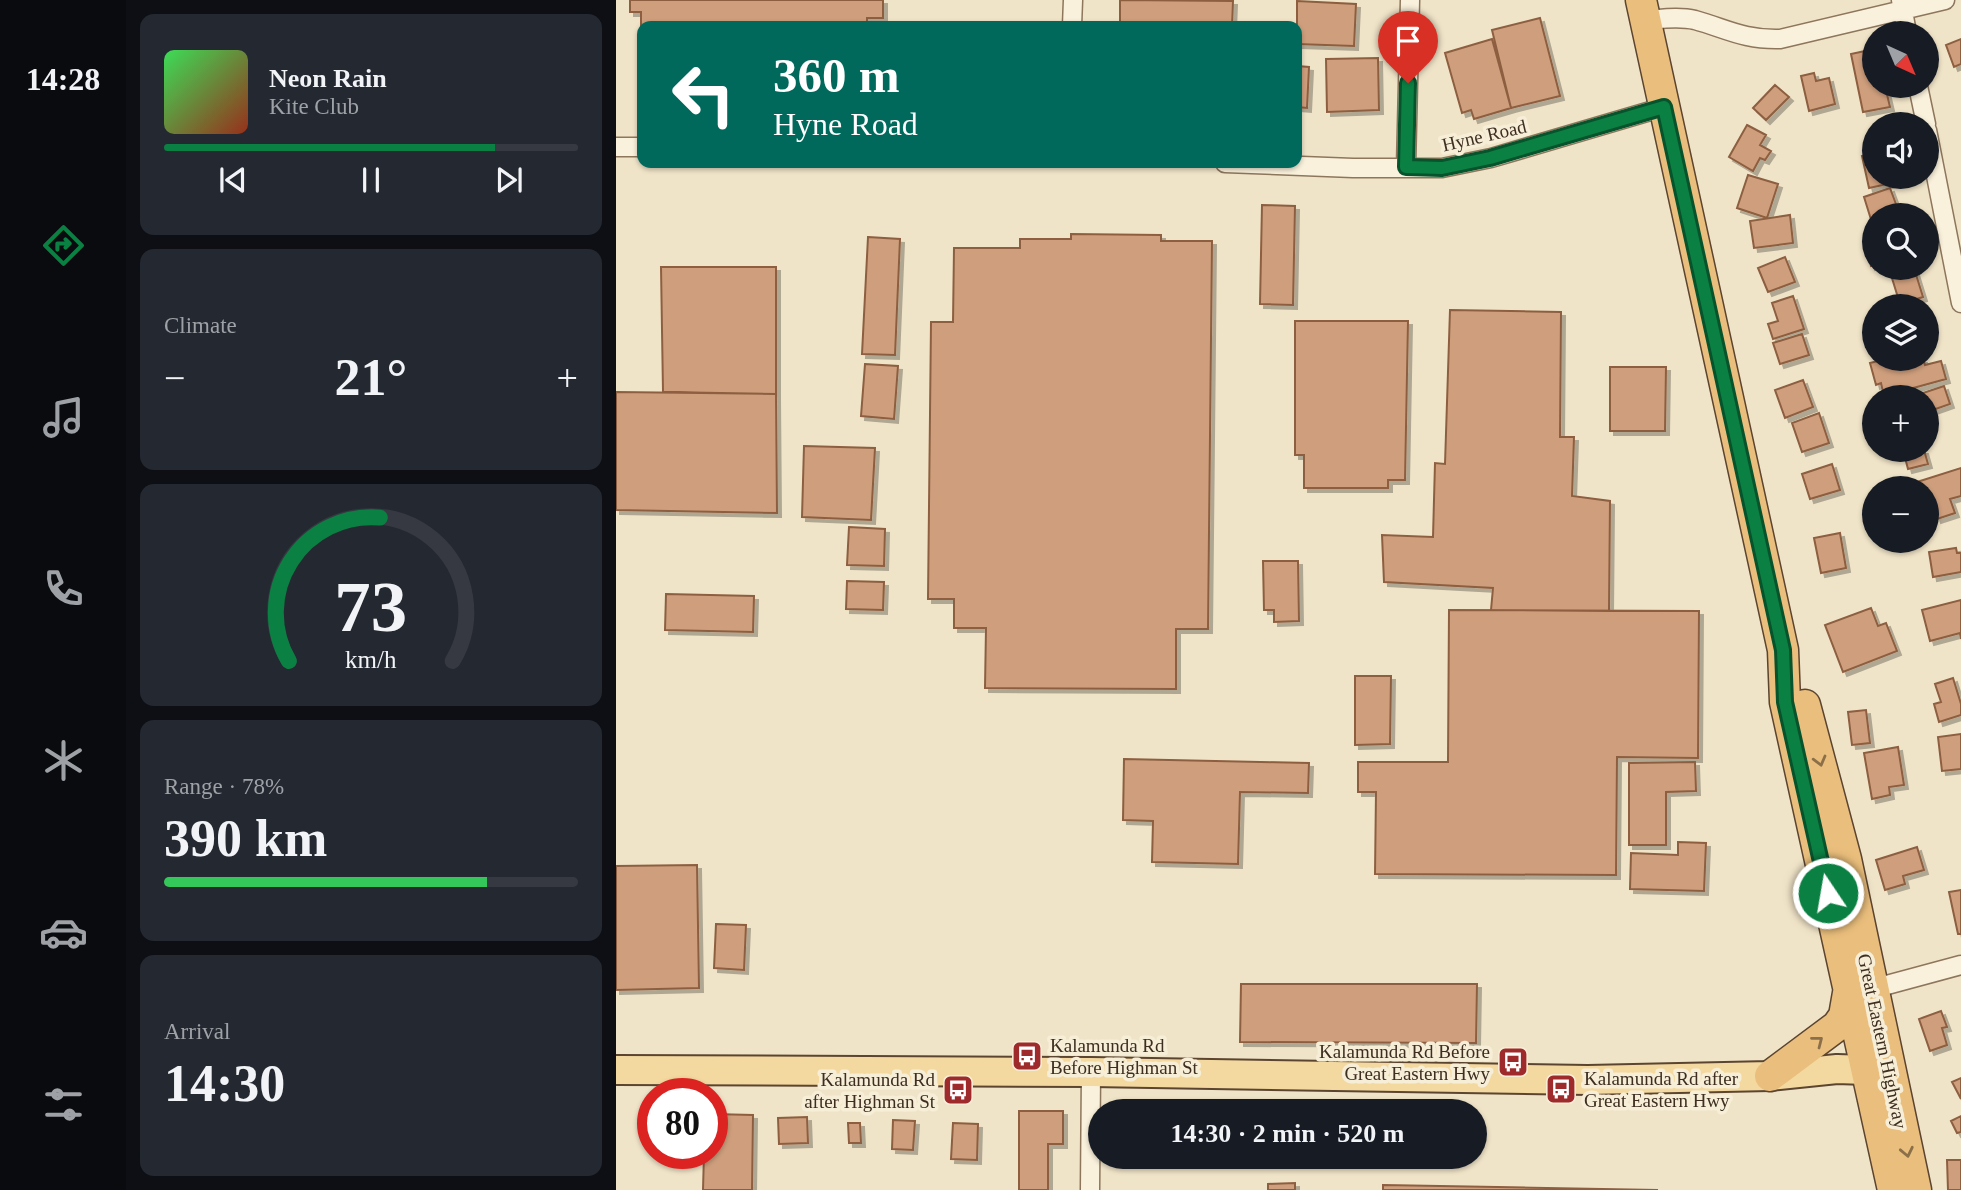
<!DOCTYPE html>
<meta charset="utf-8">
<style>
:root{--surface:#171b24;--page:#242831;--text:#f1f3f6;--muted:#9ea1a6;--line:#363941;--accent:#0b8043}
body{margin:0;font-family:Georgia,serif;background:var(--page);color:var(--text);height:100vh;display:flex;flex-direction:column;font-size:26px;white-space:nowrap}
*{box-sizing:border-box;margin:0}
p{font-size:23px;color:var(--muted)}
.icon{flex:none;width:38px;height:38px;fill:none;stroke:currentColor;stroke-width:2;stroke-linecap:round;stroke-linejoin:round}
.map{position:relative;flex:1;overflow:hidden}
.details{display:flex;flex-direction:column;gap:14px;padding:14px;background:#0d0f14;width:490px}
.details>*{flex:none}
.top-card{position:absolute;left:21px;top:21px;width:665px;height:147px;border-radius:14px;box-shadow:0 2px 5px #0004;background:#00695c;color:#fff;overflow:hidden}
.needle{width:46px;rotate:136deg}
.tools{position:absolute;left:1246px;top:21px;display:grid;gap:14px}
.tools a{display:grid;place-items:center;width:77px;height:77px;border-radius:50%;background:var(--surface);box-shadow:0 2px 5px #0004;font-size:35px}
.speed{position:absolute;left:21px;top:1078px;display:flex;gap:14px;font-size:35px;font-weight:700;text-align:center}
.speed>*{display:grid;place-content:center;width:91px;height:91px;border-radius:50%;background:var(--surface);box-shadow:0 2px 5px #0004;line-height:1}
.speed .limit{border:10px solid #d22;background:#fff;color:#111}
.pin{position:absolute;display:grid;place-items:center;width:60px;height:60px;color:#fff;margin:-72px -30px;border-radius:50% 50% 50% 0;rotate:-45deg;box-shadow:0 0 7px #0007}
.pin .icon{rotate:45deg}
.me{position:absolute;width:77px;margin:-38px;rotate:348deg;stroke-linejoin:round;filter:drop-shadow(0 0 5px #0008)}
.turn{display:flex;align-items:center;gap:24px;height:147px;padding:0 21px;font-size:32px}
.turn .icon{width:91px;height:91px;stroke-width:2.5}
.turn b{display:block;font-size:49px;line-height:60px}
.big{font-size:52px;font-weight:700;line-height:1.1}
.details .tile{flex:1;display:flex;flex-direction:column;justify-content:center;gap:10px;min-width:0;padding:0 24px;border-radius:14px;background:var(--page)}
.details .dial{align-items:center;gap:0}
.dial svg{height:182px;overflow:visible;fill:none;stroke:var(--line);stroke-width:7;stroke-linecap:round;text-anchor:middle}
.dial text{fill:var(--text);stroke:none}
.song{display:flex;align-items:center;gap:21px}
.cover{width:84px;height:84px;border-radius:10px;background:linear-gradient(135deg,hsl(130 70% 55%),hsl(10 70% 35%))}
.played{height:7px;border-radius:4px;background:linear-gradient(90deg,var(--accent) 80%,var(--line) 80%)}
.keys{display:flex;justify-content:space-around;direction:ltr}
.heat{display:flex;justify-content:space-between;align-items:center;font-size:38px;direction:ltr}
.charge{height:10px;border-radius:5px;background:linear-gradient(90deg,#34c759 78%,var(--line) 0)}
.trip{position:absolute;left:472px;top:1099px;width:399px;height:70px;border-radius:35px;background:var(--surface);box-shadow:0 2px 5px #0004;font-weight:700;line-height:70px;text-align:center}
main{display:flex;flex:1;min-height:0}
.menu{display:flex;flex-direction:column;width:126px;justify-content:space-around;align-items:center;background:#090b0e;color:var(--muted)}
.menu .icon{width:49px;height:49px}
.menu .on{color:var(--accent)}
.menu b{font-size:32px;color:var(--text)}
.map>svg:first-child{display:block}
</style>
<main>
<nav class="menu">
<b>14:28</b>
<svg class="icon on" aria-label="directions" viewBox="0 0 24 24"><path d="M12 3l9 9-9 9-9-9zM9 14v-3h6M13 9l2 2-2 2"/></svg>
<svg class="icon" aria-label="music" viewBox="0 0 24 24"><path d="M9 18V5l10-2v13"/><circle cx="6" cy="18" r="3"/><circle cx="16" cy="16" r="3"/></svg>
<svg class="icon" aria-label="phone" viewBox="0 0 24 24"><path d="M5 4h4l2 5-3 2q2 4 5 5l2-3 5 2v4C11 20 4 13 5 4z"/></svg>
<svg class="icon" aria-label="climate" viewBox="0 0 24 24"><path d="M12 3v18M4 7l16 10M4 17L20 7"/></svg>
<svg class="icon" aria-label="car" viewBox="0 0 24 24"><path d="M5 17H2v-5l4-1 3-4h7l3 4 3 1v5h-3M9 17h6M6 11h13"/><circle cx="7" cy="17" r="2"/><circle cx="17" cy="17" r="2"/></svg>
<svg class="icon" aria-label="filters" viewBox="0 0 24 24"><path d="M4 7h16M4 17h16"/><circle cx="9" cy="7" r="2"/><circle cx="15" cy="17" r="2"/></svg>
</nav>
<section class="details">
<div class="tile">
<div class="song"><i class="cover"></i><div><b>Neon Rain</b><p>Kite Club</p></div></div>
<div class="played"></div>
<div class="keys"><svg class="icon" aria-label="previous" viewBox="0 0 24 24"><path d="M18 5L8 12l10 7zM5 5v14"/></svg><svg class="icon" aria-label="pause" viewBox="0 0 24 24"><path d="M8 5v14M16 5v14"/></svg><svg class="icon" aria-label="next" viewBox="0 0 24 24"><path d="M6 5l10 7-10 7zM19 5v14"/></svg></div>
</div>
<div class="tile"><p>Climate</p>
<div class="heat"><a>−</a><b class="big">21°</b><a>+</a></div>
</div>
<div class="tile dial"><svg viewBox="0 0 100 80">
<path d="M14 69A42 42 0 1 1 86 69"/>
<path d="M14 69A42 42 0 0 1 54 6" stroke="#0b8043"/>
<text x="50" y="56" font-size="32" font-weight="700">73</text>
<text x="50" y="72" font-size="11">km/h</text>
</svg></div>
<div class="tile"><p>Range · 78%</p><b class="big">390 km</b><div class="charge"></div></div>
<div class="tile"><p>Arrival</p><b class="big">14:30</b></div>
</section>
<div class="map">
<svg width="1345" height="1190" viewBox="0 0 1345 1190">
<defs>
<filter id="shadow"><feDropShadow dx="4" dy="4" stdDeviation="0" flood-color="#0004"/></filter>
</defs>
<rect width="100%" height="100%" fill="#f0e4c8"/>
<path fill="#cf9f7d" stroke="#8d5f41" stroke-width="2" filter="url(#shadow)" d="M14 0H267V18H251V26H26L25 52V12H14Z
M504 0 617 1 616 26H504Z
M681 1 740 4 738 46 681 44Z
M924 18 944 96 895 108 876 30Z
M876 39 895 108 858 119 855 110 846 113 829 53Z
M1345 39V64L1338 67 1330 45Z
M1258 49V86H1269L1274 107 1247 112 1235 54Z
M762 58 763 110 711 112 710 59Z
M681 66 693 67 691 108 681 107Z
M1198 73 1200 81 1213 78 1219 104 1193 111 1185 76Z
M1159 85 1173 97 1150 120 1137 108Z
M1131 125 1150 135 1144 145 1155 151 1149 160 1144 158 1137 171 1113 157Z
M1258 153V177H1275L1276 183 1253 188 1246 156Z
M1132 175 1162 184 1151 218 1121 208Z
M1274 188 1284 215H1258L1257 226 1248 197Z
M646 205 679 206 677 305 644 304Z
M1174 215 1177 243 1138 248 1134 221Z
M455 234 545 235V241H596L592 629H560V689L369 688 370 628H338V599H312L315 322H337L338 248H404V239H455Z
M1258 235V265L1255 266 1248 238Z
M252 237 284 239 279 355 246 354Z
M1169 257 1179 282 1152 292 1142 268Z
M45 267H160V394L47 392Z
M1298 268 1307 297 1284 304 1275 275Z
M1177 296 1188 329 1157 339 1152 324 1162 321 1156 303Z
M834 310 945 312 944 437H958L956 496 994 501 993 611 875 610 877 588 768 582 766 535 817 537 819 463 829 464Z
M679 321H792L789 480H772V488H688V455H679Z
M1186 334 1193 355 1164 364 1157 343Z
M1270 359H1307L1309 365 1325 361 1330 379 1268 396 1265 383 1260 385 1254 363Z
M249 364 282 366 278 419 245 416Z
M994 367H1050L1049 431H994Z
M1187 380 1197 407 1169 418 1159 390Z
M1328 386 1334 404 1311 412V397H1295Z
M0 392 160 394 161 513 0 510Z
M1203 413 1213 443 1186 452 1176 423Z
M188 446 259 448 255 520 186 517Z
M1287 450H1308L1312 464 1292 469Z
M1216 464 1224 490 1194 499 1186 474Z
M1345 468V496L1334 499 1339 513 1321 519 1314 497 1311 498V488H1298L1302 487 1301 482Z
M233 527 269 529 268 566 231 565Z
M1224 533 1230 568 1205 573 1198 538Z
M1340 548 1341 553H1345V572L1317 577 1313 552Z
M647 561H682L683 621 658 622V610H648Z
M231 581 268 582 267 610 230 609Z
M50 594 138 596 137 632 49 630Z
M1345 600V639L1344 633 1314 641 1306 610Z
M1255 608 1262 626 1270 623 1281 651 1227 672 1209 625Z
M833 610 1083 611 1082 758 1001 757 1000 875 759 874 760 792H742V762H832Z
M739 676H775L774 744 739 745Z
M1337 678 1345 704V715L1323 722 1318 704 1325 702 1319 684Z
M1250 710 1254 743 1236 745 1232 712Z
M1345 734V769L1326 771 1322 737Z
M1282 747 1288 785 1273 787 1274 795 1256 799 1248 753Z
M508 759 693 763 692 793 624 792 622 864 536 862 537 821 507 820Z
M1079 762 1080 791 1050 792V845H1013V763Z
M1062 842 1090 843 1088 891 1014 889 1015 853 1062 855Z
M1301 847 1308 870 1287 876 1289 884 1269 890 1260 860Z
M81 865 83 988 0 990V866Z
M1345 890V934H1342L1333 892Z
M100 924 130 925 128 970 98 968Z
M625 984H861L860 1043 624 1042Z
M1325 1011 1331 1027 1326 1028 1331 1045 1314 1051 1303 1019Z
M1345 1078V1099L1336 1082Z
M403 1111H447V1144H432V1190H403Z
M96 1114 137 1115 136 1190H87L88 1153H96Z
M1345 1116V1132L1341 1133 1335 1121Z
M191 1117 192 1143 163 1144 162 1118Z
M277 1120 299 1121 297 1150 276 1149Z
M232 1123H244L245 1143H233Z
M337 1123 362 1124 361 1160 335 1159Z
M1331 1160H1345V1190H1332Z
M679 1183V1190H652V1184Z
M767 1185 1042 1190H767Z"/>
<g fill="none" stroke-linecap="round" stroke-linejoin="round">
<g stroke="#8d765c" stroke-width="21">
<path id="minor" d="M1285 0 1291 33
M1029 20C1045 19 1063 16 1079 20 1111 29 1128 40 1164 39L1329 0
M456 26 457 0
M1302 86 1310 124
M1311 130 1345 303
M0 147H26
M609 163 737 168H826L875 158 1048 107
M790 167 794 0
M1256 989 1345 965
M474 1190 475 1072"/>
</g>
<g stroke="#5b4430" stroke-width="32">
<path id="primary" d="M0 1070 475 1072 972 1080 1154 1076 1221 1069 1250 1070 1272 1066"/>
</g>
<g stroke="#5b4430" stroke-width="33">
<path id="trunk" d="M1025 0 1167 650 1169 702 1277 1190
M1189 705 1230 859 1300 1190
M1154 1076 1221 1026 1228 1016 1232 993"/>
</g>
<use href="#minor" stroke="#faf1dc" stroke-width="18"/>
<use href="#primary" stroke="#f3d9a0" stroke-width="28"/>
<use href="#trunk" stroke="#eabe7c" stroke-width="30"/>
</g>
<defs><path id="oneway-chevron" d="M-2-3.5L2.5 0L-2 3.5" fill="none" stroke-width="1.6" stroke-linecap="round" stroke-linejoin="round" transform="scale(1.75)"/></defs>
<g stroke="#8b6f49">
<use href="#oneway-chevron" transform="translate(1204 761) rotate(75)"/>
<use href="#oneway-chevron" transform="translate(1202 1041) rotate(-38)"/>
<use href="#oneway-chevron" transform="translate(1291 1152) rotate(78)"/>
</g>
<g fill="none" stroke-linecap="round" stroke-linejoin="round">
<g stroke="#07532c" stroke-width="18">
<path id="route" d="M792 83 790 167 826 168 874 158 1048 107 1167 650 1169 702 1212 893"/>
</g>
<use href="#route" stroke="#0b8043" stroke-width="12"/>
</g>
<defs>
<g id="bus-square" transform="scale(1.575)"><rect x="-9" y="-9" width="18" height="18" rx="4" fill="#9e2a2b" stroke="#f7eed8"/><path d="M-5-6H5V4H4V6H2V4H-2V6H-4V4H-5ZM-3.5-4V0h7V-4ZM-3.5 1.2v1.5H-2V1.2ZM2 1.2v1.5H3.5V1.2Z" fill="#fff"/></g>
</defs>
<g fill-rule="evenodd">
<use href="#bus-square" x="411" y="1056"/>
<use href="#bus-square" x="897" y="1062"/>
<use href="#bus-square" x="945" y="1089"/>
<use href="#bus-square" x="342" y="1090"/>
</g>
<g text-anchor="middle" stroke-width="7" stroke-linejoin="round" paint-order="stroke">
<g font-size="19" fill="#3d2e20" stroke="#f7eed8">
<text transform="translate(868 135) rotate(-13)" y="7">Hyne Road</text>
<text transform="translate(1267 1041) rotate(78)" y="7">Great Eastern Highway</text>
</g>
<g font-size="19" fill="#3d2e20" stroke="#f7eed8" text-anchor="start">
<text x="434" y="1052">Kalamunda Rd<tspan x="434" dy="22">Before Highman St</tspan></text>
<text x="874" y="1058" text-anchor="end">Kalamunda Rd Before<tspan x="874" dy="22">Great Eastern Hwy</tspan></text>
<text x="968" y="1085">Kalamunda Rd after<tspan x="968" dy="22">Great Eastern Hwy</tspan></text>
<text x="319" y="1086" text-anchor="end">Kalamunda Rd<tspan x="319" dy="22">after Highman St</tspan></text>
</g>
</g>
</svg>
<div class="tools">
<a><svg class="needle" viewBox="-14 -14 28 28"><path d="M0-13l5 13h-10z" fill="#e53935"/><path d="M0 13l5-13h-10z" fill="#9ea1a6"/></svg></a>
<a><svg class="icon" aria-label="sound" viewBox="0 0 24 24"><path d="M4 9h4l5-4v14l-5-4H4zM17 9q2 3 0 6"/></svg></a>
<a><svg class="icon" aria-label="search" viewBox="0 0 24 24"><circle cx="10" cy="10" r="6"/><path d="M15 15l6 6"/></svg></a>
<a><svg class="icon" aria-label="layers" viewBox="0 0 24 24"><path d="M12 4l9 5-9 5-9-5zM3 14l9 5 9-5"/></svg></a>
<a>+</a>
<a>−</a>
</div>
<div class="speed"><div class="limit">80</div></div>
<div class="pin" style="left:792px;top:83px;background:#d93025"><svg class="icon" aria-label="arrive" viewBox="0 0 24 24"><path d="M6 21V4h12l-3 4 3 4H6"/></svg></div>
<svg class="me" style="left:1212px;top:893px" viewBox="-20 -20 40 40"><circle r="17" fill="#0b8043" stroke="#fff" stroke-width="3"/><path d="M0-11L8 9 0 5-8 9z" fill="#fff"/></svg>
<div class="trip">14:30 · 2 min · 520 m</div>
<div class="top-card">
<div class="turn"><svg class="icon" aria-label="left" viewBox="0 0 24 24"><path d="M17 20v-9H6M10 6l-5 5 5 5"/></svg><div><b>360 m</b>Hyne Road</div></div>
</div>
</div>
</main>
